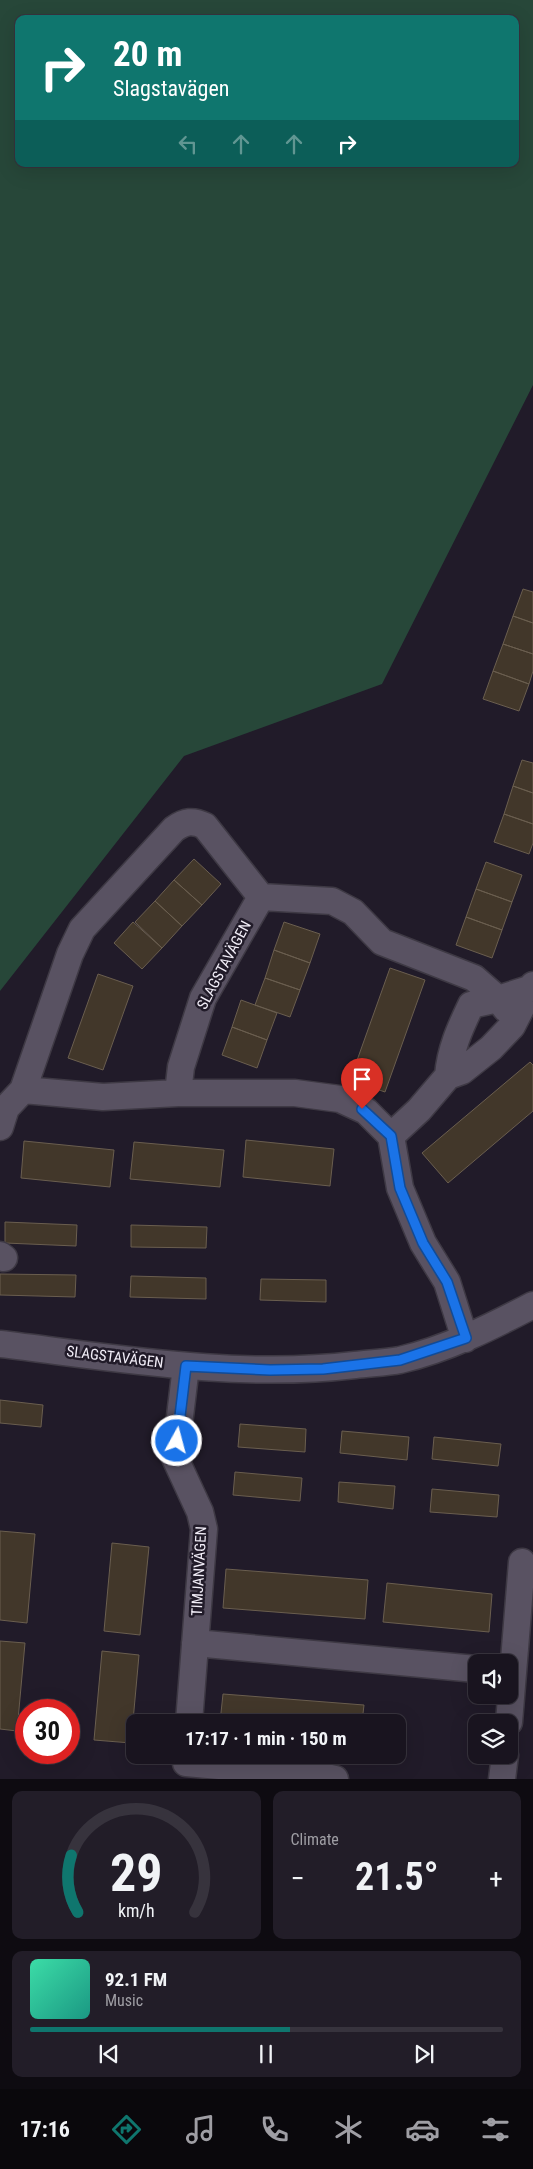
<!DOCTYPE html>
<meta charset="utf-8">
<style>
:root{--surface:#19141f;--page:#221d28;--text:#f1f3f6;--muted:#9f9ea4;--line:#37333d;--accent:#0f766e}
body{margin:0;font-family:"Roboto Condensed",sans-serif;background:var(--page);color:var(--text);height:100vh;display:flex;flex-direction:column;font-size:19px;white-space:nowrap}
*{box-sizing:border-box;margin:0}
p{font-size:16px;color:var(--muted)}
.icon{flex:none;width:28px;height:28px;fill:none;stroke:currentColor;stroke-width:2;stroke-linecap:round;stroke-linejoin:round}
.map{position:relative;height:1779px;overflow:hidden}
.sheet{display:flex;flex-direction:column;gap:12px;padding:12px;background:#0e0b11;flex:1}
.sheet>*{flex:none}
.hud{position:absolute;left:15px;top:15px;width:504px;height:152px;border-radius:10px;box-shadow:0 5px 20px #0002,0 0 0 1px var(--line);background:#0f766e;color:#fff;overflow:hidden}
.tools{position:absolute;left:468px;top:1654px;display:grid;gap:10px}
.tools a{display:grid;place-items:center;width:50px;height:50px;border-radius:10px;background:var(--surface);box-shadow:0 5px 20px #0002,0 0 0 1px var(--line);font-size:25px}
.speed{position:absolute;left:15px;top:1699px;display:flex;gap:10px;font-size:25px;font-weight:700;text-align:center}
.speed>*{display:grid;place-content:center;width:65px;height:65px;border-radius:50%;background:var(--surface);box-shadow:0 5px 20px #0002,0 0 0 1px var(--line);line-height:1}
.speed .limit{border:8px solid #d22;background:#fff;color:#111}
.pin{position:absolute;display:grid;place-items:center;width:42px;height:42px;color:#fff;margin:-51px -21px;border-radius:50% 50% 50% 0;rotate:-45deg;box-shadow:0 0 5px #0007}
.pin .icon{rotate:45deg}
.me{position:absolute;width:55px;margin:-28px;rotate:7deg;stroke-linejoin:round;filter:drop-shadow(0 0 4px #0008)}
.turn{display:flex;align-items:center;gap:18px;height:105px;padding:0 15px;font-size:22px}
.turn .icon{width:65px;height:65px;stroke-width:2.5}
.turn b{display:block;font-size:35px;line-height:42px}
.lanes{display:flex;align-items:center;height:48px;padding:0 15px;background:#0003;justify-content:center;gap:25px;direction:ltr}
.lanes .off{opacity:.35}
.big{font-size:38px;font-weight:700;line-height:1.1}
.sheet .tile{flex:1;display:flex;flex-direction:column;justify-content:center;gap:8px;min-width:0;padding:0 18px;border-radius:10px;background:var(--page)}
.sheet .dial{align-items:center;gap:0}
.dial svg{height:130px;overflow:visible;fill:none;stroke:var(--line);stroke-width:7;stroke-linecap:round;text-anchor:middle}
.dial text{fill:var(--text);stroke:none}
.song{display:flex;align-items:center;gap:15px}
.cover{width:60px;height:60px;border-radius:8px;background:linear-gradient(135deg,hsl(160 70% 55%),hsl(170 70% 35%))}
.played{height:5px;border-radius:2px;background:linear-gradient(90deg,var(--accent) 55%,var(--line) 55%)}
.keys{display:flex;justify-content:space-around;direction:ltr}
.heat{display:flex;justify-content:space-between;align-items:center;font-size:28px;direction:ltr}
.sheet .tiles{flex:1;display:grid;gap:12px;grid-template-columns:1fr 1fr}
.tile:last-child{grid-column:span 2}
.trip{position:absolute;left:126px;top:1714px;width:280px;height:50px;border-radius:10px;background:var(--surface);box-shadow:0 5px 20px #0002,0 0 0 1px var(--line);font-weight:700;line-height:50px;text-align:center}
.menu{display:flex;height:80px;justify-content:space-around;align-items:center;background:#0a080c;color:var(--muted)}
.menu .icon{width:35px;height:35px}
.menu .on{color:var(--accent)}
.menu b{font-size:22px;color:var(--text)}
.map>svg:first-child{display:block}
</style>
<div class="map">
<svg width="533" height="1779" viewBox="0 0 533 1779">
<rect width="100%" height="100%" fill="#211b29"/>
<path fill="#274739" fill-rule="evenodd" d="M0 0H533V385L382 684 184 756 0 991ZM19 19H515V164H19Z"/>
<path fill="#42372a" stroke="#6a5e4f" d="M523 589 533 592V623L513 616Z
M513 616 533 623V654L503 644Z
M503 644 533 654V671L529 684 493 671Z
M493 671 529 684 519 711 483 699Z
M522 760 533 763V793L513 786Z
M513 786 533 793V824L504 814Z
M504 814 533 824V843L529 854 494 842Z
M194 859 221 884 202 905 174 880Z
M486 862 522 875 512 902 476 889Z
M174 880 202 905 182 926 155 901Z
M476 889 512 902 502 930 466 917Z
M155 901 182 926 162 948 135 922Z
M466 917 502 930 492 958 456 945Z
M133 922 162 948 142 969 114 943Z
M284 922 320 934 310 963 274 950Z
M274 950 310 963 300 990 265 978Z
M390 968 425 980 385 1092 350 1080Z
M98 974 133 986 103 1070 68 1058Z
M265 978 300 990 290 1017 255 1005Z
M241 1000 277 1013 267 1040 232 1027Z
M232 1027 267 1040 257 1068 222 1055Z
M530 1062 533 1065V1111L448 1183 422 1153Z
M246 1140 334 1149 330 1186 243 1177Z
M24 1141 114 1150 110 1187 21 1178Z
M134 1142 224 1150 220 1187 130 1179Z
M5 1222 77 1225 76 1246 5 1243Z
M131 1225 207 1227 206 1248 131 1247Z
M0 1274 76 1275 75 1297 0 1295Z
M131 1276 206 1278V1299L130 1297Z
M261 1279 326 1280V1302L260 1300Z
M0 1400 43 1405 41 1427 0 1423Z
M240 1424 306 1429 305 1452 238 1447Z
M342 1431 409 1437 407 1460 340 1453Z
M434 1437 501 1444 498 1466 432 1459Z
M235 1472 302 1478 300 1501 233 1495Z
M339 1482 395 1486 393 1509 338 1502Z
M432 1489 499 1495 497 1517 430 1512Z
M0 1531 35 1534 27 1623 0 1620Z
M112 1543 149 1547 140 1635 104 1631Z
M226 1569 368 1580 365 1619 223 1608Z
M387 1583 492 1594 489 1632 383 1622Z
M0 1641 25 1643 17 1731 0 1729Z
M102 1651 139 1655 131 1743 94 1740Z
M223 1694 364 1705 362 1722H220Z"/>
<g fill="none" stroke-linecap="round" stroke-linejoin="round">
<g stroke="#3e3944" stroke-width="29">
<path id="minor" d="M448 1076C450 1050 460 1028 471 1005L498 999 506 1009
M23 1090 103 1097 178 1093H295L340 1099 366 1111 391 1136 400 1188 423 1243 447 1282 465 1339
M178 1093 181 1067 203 998 261 897
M0 1127 6 1108 23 1090 70 954 82 929 174 829C185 821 193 820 205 826L261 897 332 901 353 912 382 942 474 978 498 999 532 988
M391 1136 419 1110 448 1076 462 1071 491 1048 512 1026 533 985
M0 1255 4 1258
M0 1344C117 1358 237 1379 355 1365 370 1363 385 1363 400 1360 447 1349 491 1327 533 1305
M186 1366 175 1458 200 1512 204 1529 189 1722
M195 1643 476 1669
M509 1722 522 1562
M186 1755V1763L317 1775 335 1779
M502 1779 505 1755"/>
</g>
<use href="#minor" stroke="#595262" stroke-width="26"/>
</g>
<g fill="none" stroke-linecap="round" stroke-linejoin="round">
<g stroke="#114b97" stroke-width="12">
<path id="route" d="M177 1441 186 1366 270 1370 323 1369 400 1360 466 1338 447 1282 423 1243 400 1188 391 1136 362 1109"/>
</g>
<use href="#route" stroke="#1a73e8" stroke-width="9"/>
</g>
<g text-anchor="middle" stroke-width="5" stroke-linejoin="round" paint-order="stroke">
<g font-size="15" fill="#f2eef8" stroke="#211b29">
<text transform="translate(224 965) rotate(-62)" y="5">SLAGSTAVÄGEN</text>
<text transform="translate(115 1357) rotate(7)" y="5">SLAGSTAVÄGEN</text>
<text transform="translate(199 1571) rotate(-87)" y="5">TIMJANVÄGEN</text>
</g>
</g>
</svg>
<div class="tools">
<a><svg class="icon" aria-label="sound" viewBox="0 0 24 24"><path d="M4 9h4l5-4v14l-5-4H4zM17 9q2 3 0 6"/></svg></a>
<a><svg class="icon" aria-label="layers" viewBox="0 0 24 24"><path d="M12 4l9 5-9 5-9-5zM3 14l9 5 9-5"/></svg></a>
</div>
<div class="speed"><div class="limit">30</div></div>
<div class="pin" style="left:362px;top:1109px;background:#d93025"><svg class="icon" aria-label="arrive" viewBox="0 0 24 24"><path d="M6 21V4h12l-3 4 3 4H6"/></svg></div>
<svg class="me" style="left:177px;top:1441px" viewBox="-20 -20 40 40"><circle r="17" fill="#1a73e8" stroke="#fff" stroke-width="3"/><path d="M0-11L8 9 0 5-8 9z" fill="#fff"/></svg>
<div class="trip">17:17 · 1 min · 150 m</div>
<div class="hud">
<div class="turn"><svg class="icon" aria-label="right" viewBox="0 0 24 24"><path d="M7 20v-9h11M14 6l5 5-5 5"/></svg><div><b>20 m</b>Slagstavägen</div></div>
<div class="lanes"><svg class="icon off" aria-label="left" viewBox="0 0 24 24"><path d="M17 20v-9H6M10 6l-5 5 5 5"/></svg><svg class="icon off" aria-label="ahead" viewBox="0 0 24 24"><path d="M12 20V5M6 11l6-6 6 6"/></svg><svg class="icon off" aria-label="ahead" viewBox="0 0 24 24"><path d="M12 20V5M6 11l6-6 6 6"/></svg><svg class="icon" aria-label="right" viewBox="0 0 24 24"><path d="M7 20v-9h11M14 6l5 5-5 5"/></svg></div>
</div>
</div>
<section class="sheet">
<div class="tiles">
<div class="tile dial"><svg viewBox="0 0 100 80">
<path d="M14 69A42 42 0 1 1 86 69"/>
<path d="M14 69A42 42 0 0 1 10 34" stroke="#0f766e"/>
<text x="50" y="56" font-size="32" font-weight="700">29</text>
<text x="50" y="72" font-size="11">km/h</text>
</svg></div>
<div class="tile"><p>Climate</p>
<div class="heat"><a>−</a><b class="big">21.5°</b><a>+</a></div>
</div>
<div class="tile">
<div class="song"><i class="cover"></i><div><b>92.1 FM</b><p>Music</p></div></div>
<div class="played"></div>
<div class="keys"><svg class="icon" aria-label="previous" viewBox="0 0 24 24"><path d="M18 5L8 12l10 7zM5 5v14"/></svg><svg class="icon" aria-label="pause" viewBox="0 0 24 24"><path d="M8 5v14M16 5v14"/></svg><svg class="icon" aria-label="next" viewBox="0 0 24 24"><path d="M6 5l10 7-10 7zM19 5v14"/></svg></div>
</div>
</div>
</section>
<nav class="menu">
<b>17:16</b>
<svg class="icon on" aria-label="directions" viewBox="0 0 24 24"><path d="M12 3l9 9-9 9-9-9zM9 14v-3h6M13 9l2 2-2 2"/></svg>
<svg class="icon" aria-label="music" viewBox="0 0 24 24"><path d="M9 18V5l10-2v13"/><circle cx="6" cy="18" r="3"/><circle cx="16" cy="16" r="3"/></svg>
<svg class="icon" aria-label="phone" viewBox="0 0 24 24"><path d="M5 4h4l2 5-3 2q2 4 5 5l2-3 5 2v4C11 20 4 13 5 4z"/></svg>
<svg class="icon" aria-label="climate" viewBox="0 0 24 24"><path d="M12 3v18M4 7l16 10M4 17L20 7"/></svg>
<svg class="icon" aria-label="car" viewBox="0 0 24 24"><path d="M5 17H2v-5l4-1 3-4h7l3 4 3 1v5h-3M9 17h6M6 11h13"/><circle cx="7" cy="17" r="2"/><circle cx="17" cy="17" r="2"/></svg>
<svg class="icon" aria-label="filters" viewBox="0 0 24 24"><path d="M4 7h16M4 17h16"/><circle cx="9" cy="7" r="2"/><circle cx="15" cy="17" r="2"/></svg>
</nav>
